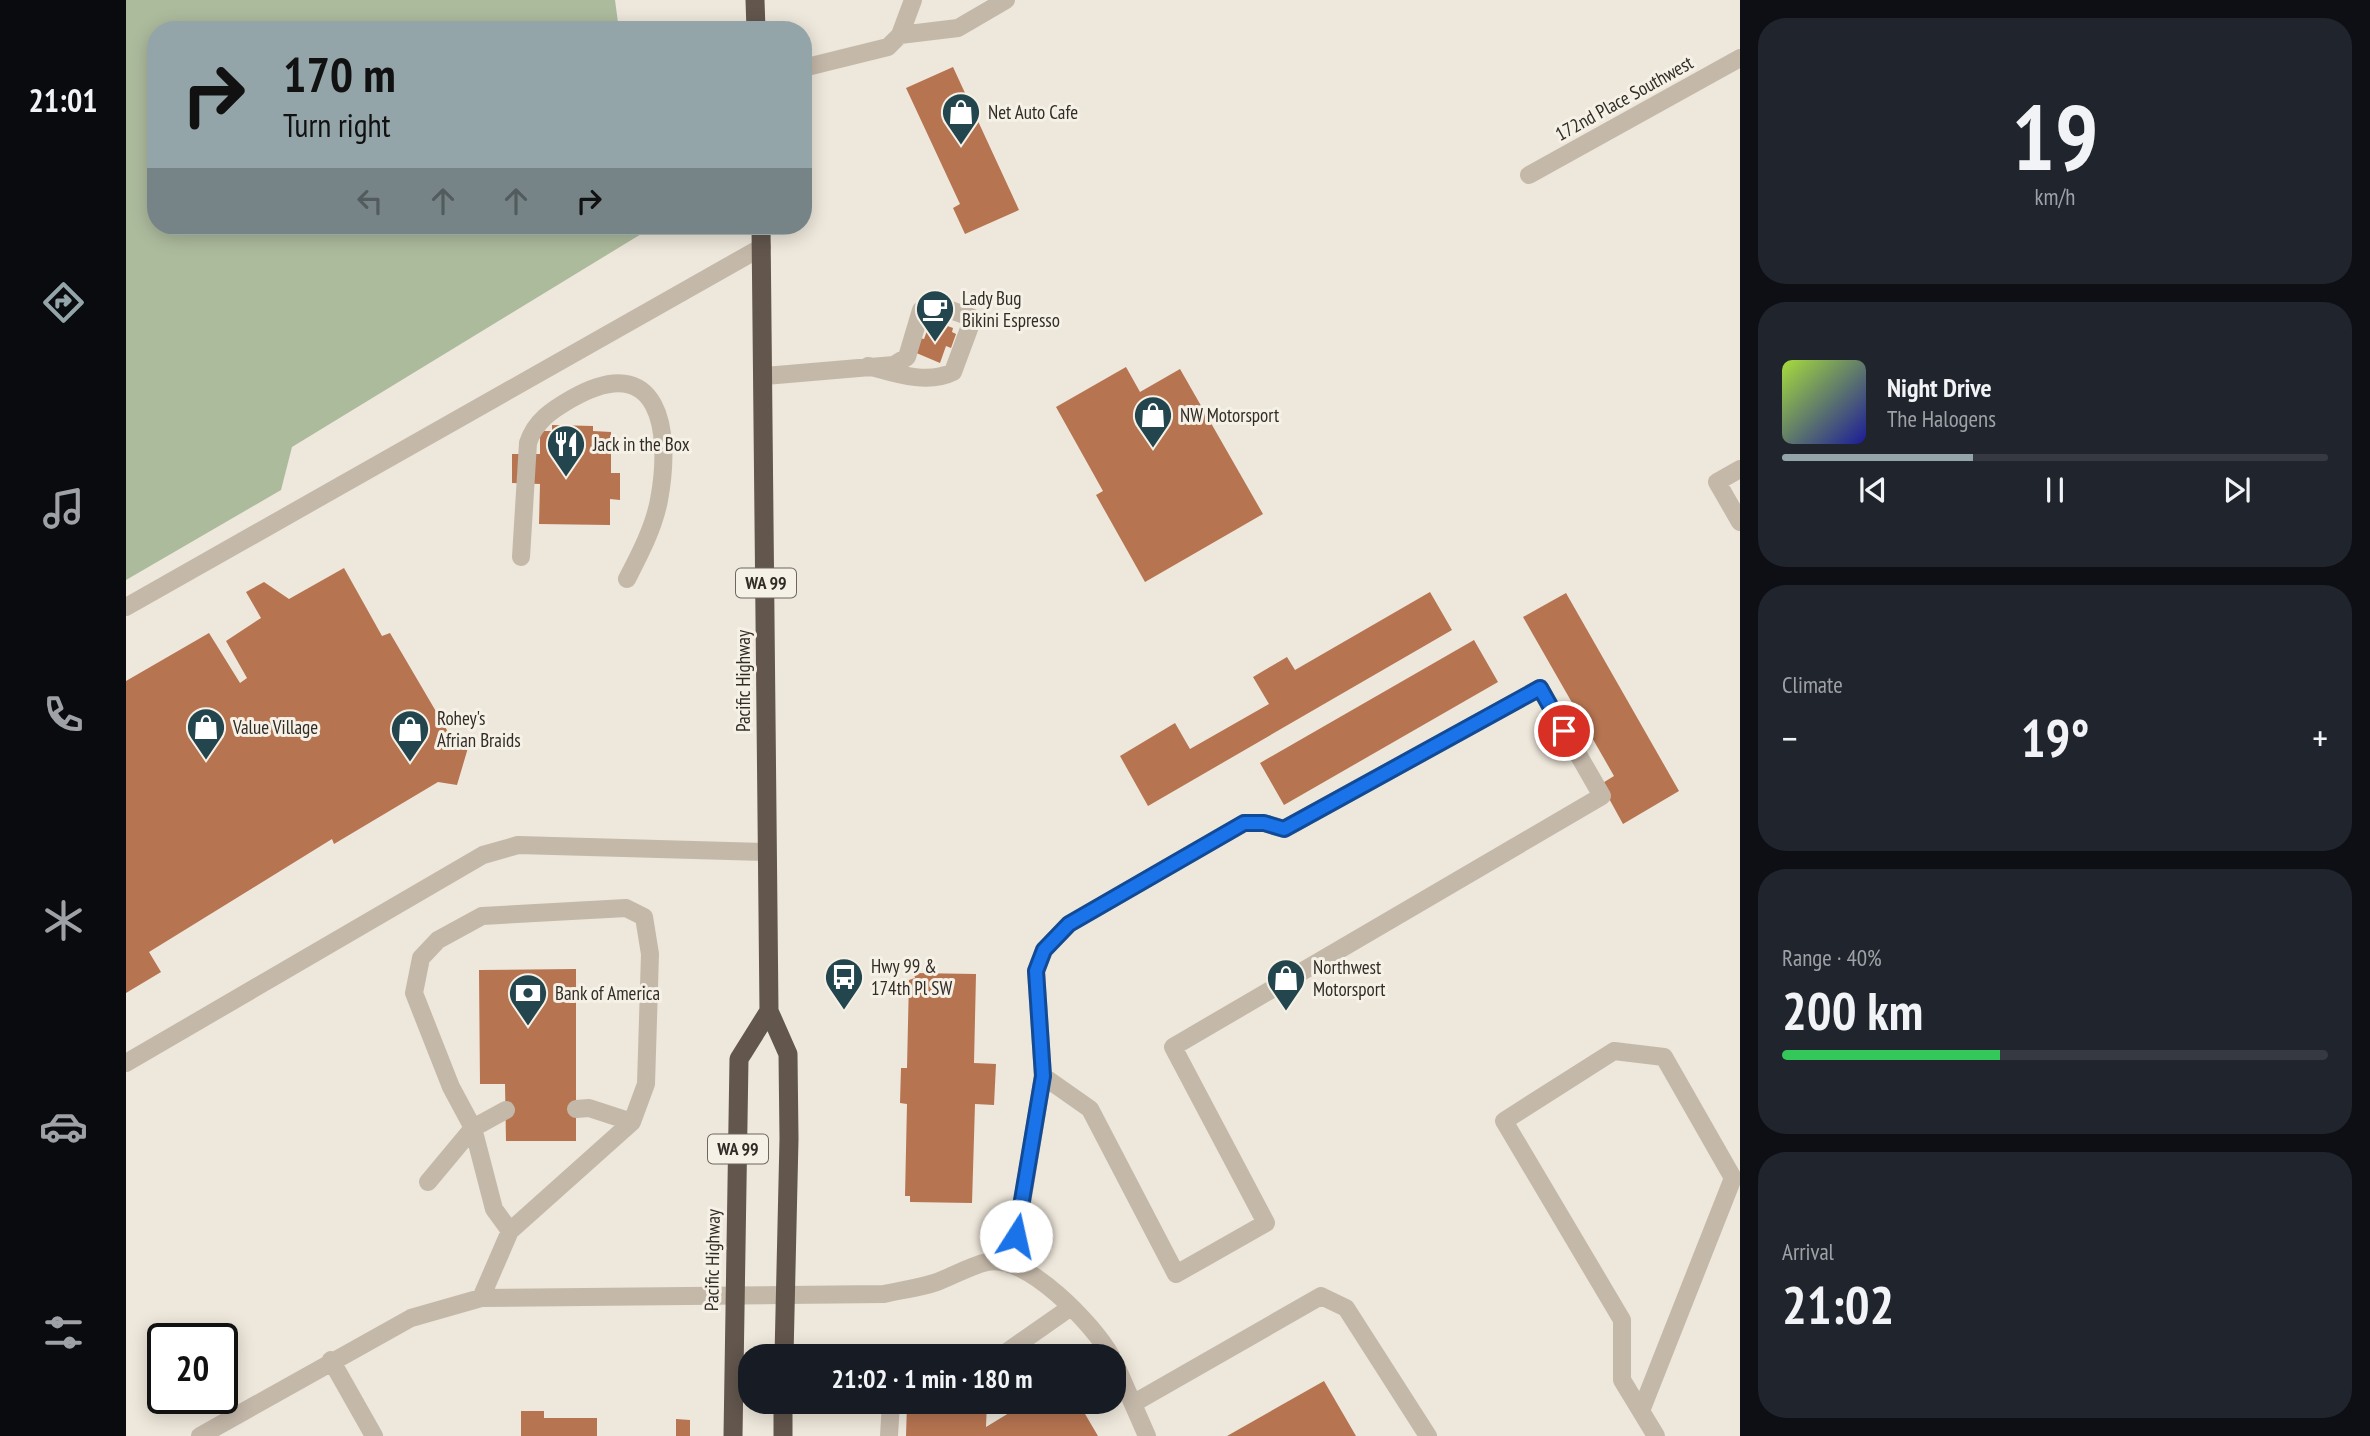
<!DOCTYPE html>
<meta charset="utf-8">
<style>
:root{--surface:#171b24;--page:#20242c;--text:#f1f3f6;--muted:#9ea1a6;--line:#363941;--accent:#94a5aa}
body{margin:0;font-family:"PT Sans Narrow",sans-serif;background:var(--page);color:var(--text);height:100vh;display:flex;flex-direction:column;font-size:26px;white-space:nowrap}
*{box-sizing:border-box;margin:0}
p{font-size:23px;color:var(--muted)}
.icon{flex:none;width:38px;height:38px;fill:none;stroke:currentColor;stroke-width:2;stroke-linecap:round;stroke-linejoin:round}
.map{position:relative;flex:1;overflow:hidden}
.side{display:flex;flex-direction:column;gap:18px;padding:18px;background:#0d0f14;width:630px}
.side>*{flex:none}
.hud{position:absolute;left:21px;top:21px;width:665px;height:214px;border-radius:28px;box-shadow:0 4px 18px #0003;background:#94a5aa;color:#111;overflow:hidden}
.speed{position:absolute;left:21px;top:1323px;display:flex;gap:14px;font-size:35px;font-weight:700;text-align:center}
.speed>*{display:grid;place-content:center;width:91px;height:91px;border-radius:50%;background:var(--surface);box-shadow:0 4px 18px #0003;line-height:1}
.speed .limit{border:4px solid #111;border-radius:10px;background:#fff;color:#111}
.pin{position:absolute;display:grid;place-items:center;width:60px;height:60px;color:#fff;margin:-30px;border:4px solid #fff;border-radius:50%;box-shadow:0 2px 7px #0007}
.me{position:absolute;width:77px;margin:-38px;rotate:10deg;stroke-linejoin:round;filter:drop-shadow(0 0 5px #0008)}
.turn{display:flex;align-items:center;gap:24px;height:147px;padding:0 21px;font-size:32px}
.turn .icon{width:91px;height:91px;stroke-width:2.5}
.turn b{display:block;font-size:49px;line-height:60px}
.lanes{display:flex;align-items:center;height:66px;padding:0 21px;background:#0003;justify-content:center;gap:35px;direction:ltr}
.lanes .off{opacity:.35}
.big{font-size:52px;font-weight:600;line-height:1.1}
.side .tile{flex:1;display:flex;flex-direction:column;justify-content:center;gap:10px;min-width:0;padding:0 24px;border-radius:28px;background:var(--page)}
.side .dial{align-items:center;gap:0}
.dial b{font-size:91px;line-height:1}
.song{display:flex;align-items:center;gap:21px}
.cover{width:84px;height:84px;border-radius:10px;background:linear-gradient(135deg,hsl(80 70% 55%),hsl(240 70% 35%))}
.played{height:7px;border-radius:4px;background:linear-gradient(90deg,var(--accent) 35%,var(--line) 35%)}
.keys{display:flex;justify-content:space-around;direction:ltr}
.heat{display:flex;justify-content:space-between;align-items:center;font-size:38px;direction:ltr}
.charge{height:10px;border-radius:5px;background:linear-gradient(90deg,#34c759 40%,var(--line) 0)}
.trip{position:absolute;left:612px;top:1344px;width:388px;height:70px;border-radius:28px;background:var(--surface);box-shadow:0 4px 18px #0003;font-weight:600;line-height:70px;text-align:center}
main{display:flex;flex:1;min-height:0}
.tabs{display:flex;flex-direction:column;width:126px;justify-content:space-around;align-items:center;background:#090b0e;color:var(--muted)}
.tabs .icon{width:49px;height:49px}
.tabs .current{color:var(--accent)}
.tabs b{font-size:32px;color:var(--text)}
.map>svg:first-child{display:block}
</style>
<main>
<nav class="tabs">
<b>21:01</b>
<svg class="icon current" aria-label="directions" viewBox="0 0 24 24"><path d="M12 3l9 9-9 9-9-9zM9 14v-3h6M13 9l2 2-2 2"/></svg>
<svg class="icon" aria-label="music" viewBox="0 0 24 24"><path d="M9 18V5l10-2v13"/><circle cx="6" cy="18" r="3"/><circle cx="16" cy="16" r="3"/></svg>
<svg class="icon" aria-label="phone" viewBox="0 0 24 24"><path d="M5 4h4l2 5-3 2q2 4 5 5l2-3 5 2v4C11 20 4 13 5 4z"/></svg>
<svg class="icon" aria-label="climate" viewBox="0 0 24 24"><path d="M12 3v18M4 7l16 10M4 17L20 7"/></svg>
<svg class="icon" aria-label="car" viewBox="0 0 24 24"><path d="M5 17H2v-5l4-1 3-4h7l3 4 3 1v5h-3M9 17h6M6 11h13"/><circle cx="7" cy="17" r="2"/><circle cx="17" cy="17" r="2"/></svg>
<svg class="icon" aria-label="filters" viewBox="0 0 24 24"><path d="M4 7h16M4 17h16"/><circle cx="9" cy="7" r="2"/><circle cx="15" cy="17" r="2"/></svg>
</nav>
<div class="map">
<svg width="1614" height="1436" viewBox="0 0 1614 1436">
<rect width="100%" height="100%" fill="#eee7db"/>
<path fill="#adbb9d" d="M0 0H489L493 30H30V226L525 228 166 447 155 490 0 580Z"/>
<path fill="#b67451" d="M827 67 893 210 839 234 827 208 834 204 780 88Z
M805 320 827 328 826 332 830 334 825 348 820 346 814 363 788 352 793 338 798 339Z
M1000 367 1014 392 1054 369 1137 514 1019 582 970 495 977 491 930 407Z
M426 425 467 426V431L485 432V473H494V500L484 499V525L413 524 414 484 386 483V454H414V431H426Z
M218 568 256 636 264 633 325 737 344 741 331 785 312 782 208 844 206 839 23 952 35 972 0 993V681L83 633 114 683 121 678 100 641 135 618 120 592 138 582 163 599Z
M1304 592 1326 630 1022 806 994 756 1049 723 1064 749 1143 704 1127 677 1161 657 1169 670Z
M1440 593 1553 791 1497 824 1475 784 1488 776 1397 617Z
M1348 640 1372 682 1158 805 1134 763Z
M450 969V1141H380L379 1084H354L353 970Z
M788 973 850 974 848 1063 870 1064 868 1105 849 1104 846 1203 784 1202V1196H779L781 1104 774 1103 775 1068H781L783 980 789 978Z
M1198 1381 1230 1436H1101Z
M790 1402H861L860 1427 901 1402H952L972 1436H780L781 1404Z
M395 1411H418V1418H471V1436H395Z
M550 1419 564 1420V1436H550Z"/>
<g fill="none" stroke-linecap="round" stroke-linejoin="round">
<path stroke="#c4b8a9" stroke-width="18" d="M774 35 832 28 880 0
M677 68 762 47 774 35 787 0
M639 376 768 365 781 357 795 310 805 303 847 318 827 372C801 385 768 373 742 366
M1614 469 1591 482 1614 522
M395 557 402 443C409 421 426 410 445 399 534 348 546 431 533 500 528 527 514 554 501 579
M0 607 636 247
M0 1063 357 855 392 845 639 852
M450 1109 463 1108 506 1122
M302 1182 347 1128 380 1110
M886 1263 917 1076 910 971 918 950 943 924 1118 823H1138L1158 829 1414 688 1476 796 1047 1047 1140 1223 1050 1274 964 1109 917 1076
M355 1298 384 1231 506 1122 520 1084 524 954 518 917 500 908 356 916 312 940 295 958 288 993 325 1087 347 1128 368 1209 384 1231
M875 1356 945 1307
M205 1360 248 1436
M989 1363 1021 1436
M1008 1403 1195 1296 1220 1308 1302 1436
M74 1436 285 1318 355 1298 758 1294C775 1290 794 1288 811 1282 827 1276 844 1266 861 1262 900 1253 968 1325 985 1356
M763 1436 765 1402"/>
<path stroke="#c4b8a9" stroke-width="18" d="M1403 175 1614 58
M1515 1411 1607 1178 1538 1057 1488 1051 1378 1121 1496 1320V1380L1530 1436"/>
<path stroke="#62564d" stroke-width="19" d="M629 0 630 30
M635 226 643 1011 662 1054 663 1139 658 1356
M607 1436 613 1059 643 1011
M657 1436V1402"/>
</g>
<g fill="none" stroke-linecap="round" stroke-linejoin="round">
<g stroke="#114b97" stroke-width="18">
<path id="route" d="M890 1236 917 1076 910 971 918 950 943 924 1118 823H1138L1158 829 1414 688 1438 731"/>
</g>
<use href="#route" stroke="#1a73e8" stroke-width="12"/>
</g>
<defs>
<g id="shop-pin" transform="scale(2.0125)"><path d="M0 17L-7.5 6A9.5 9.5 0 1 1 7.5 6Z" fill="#23464e" stroke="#f6f1e6"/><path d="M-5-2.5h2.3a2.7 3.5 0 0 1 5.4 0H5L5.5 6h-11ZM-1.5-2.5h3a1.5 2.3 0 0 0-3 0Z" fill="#fff"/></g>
<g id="cafe-pin" transform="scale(2.0125)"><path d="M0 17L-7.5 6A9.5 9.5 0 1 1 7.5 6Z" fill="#23464e" stroke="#f6f1e6"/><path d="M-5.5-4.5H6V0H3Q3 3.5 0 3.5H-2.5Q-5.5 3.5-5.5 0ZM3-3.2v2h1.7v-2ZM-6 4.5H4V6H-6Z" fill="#fff"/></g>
<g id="restaurant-pin" transform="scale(2.0125)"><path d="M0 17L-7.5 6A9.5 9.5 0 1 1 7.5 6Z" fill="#23464e" stroke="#f6f1e6"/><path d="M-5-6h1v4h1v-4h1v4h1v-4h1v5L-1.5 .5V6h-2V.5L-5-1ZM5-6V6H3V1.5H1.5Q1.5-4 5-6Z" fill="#fff"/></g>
<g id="bus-pin" transform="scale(2.0125)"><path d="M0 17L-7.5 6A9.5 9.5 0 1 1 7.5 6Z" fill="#23464e" stroke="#f6f1e6"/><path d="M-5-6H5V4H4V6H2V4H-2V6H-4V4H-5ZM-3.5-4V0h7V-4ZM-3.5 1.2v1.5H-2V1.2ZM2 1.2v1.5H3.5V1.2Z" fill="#fff"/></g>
<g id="bank-pin" transform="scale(2.0125)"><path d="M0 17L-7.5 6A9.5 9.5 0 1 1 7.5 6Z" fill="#23464e" stroke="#f6f1e6"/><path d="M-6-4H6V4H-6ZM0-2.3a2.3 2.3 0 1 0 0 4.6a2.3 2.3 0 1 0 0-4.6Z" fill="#fff"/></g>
</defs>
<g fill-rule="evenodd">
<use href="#shop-pin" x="835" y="112"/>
<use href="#cafe-pin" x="809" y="309"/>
<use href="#shop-pin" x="1027" y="415"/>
<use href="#restaurant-pin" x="440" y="444"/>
<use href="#shop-pin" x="80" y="727"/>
<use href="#shop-pin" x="284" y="729"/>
<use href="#bus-pin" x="718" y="977"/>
<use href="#shop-pin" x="1160" y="978"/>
<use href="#bank-pin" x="402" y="993"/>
</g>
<g text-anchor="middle" stroke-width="6" stroke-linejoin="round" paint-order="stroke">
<g fill="#f6f1e6" stroke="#6d6760" stroke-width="2">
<rect x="610" y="568.5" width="60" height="29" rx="5"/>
<rect x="582" y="1134.5" width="60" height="29" rx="5"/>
</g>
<g font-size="18" font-weight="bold" fill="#322c27">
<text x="640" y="589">WA 99</text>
<text x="612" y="1155">WA 99</text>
</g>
<g font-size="19" fill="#322c27" stroke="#f6f1e6">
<text transform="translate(1498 98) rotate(-29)" y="7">172nd Place Southwest</text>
<text transform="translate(617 681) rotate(-90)" y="7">Pacific Highway</text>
<text transform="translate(586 1260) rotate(-89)" y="7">Pacific Highway</text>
</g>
<g font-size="19" fill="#322c27" stroke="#f6f1e6" text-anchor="start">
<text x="862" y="119">Net Auto Cafe</text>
<text x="836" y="305">Lady Bug<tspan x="836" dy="22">Bikini Espresso</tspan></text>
<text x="1054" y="422">NW Motorsport</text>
<text x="467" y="451">Jack in the Box</text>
<text x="311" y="725">Rohey's<tspan x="311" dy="22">Afrian Braids</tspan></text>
<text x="107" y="734">Value Village</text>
<text x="745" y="973">Hwy 99 &amp;<tspan x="745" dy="22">174th Pl SW</tspan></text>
<text x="1187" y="974">Northwest<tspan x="1187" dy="22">Motorsport</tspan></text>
<text x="429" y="1000">Bank of America</text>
</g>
</g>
</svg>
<div class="speed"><div class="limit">20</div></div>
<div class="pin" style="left:1438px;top:731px;background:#d93025"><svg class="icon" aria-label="arrive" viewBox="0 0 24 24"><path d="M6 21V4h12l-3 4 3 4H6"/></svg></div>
<svg class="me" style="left:890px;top:1236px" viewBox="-20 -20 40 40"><circle r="19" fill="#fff"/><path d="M0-13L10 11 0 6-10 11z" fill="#1a73e8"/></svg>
<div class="trip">21:02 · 1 min · 180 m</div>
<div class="hud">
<div class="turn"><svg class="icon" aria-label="right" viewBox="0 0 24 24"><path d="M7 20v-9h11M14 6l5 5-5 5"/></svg><div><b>170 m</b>Turn right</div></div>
<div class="lanes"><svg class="icon off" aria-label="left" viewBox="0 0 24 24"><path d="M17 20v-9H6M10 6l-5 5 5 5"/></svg><svg class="icon off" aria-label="ahead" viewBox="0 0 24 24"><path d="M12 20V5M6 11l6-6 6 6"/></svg><svg class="icon off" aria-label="ahead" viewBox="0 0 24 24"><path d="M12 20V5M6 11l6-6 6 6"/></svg><svg class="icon" aria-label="right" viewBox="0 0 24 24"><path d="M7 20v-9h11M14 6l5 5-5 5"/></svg></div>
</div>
</div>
<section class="side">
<div class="tile dial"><b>19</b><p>km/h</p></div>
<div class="tile">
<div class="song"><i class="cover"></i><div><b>Night Drive</b><p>The Halogens</p></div></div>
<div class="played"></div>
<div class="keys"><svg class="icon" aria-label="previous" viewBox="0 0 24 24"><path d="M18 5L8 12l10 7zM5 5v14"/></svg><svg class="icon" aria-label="pause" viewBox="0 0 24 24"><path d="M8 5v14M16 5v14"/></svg><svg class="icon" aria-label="next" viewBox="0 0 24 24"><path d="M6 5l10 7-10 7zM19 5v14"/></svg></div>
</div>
<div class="tile"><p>Climate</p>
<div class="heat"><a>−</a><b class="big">19°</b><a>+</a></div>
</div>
<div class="tile"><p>Range · 40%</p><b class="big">200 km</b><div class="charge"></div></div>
<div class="tile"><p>Arrival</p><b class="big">21:02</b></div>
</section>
</main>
